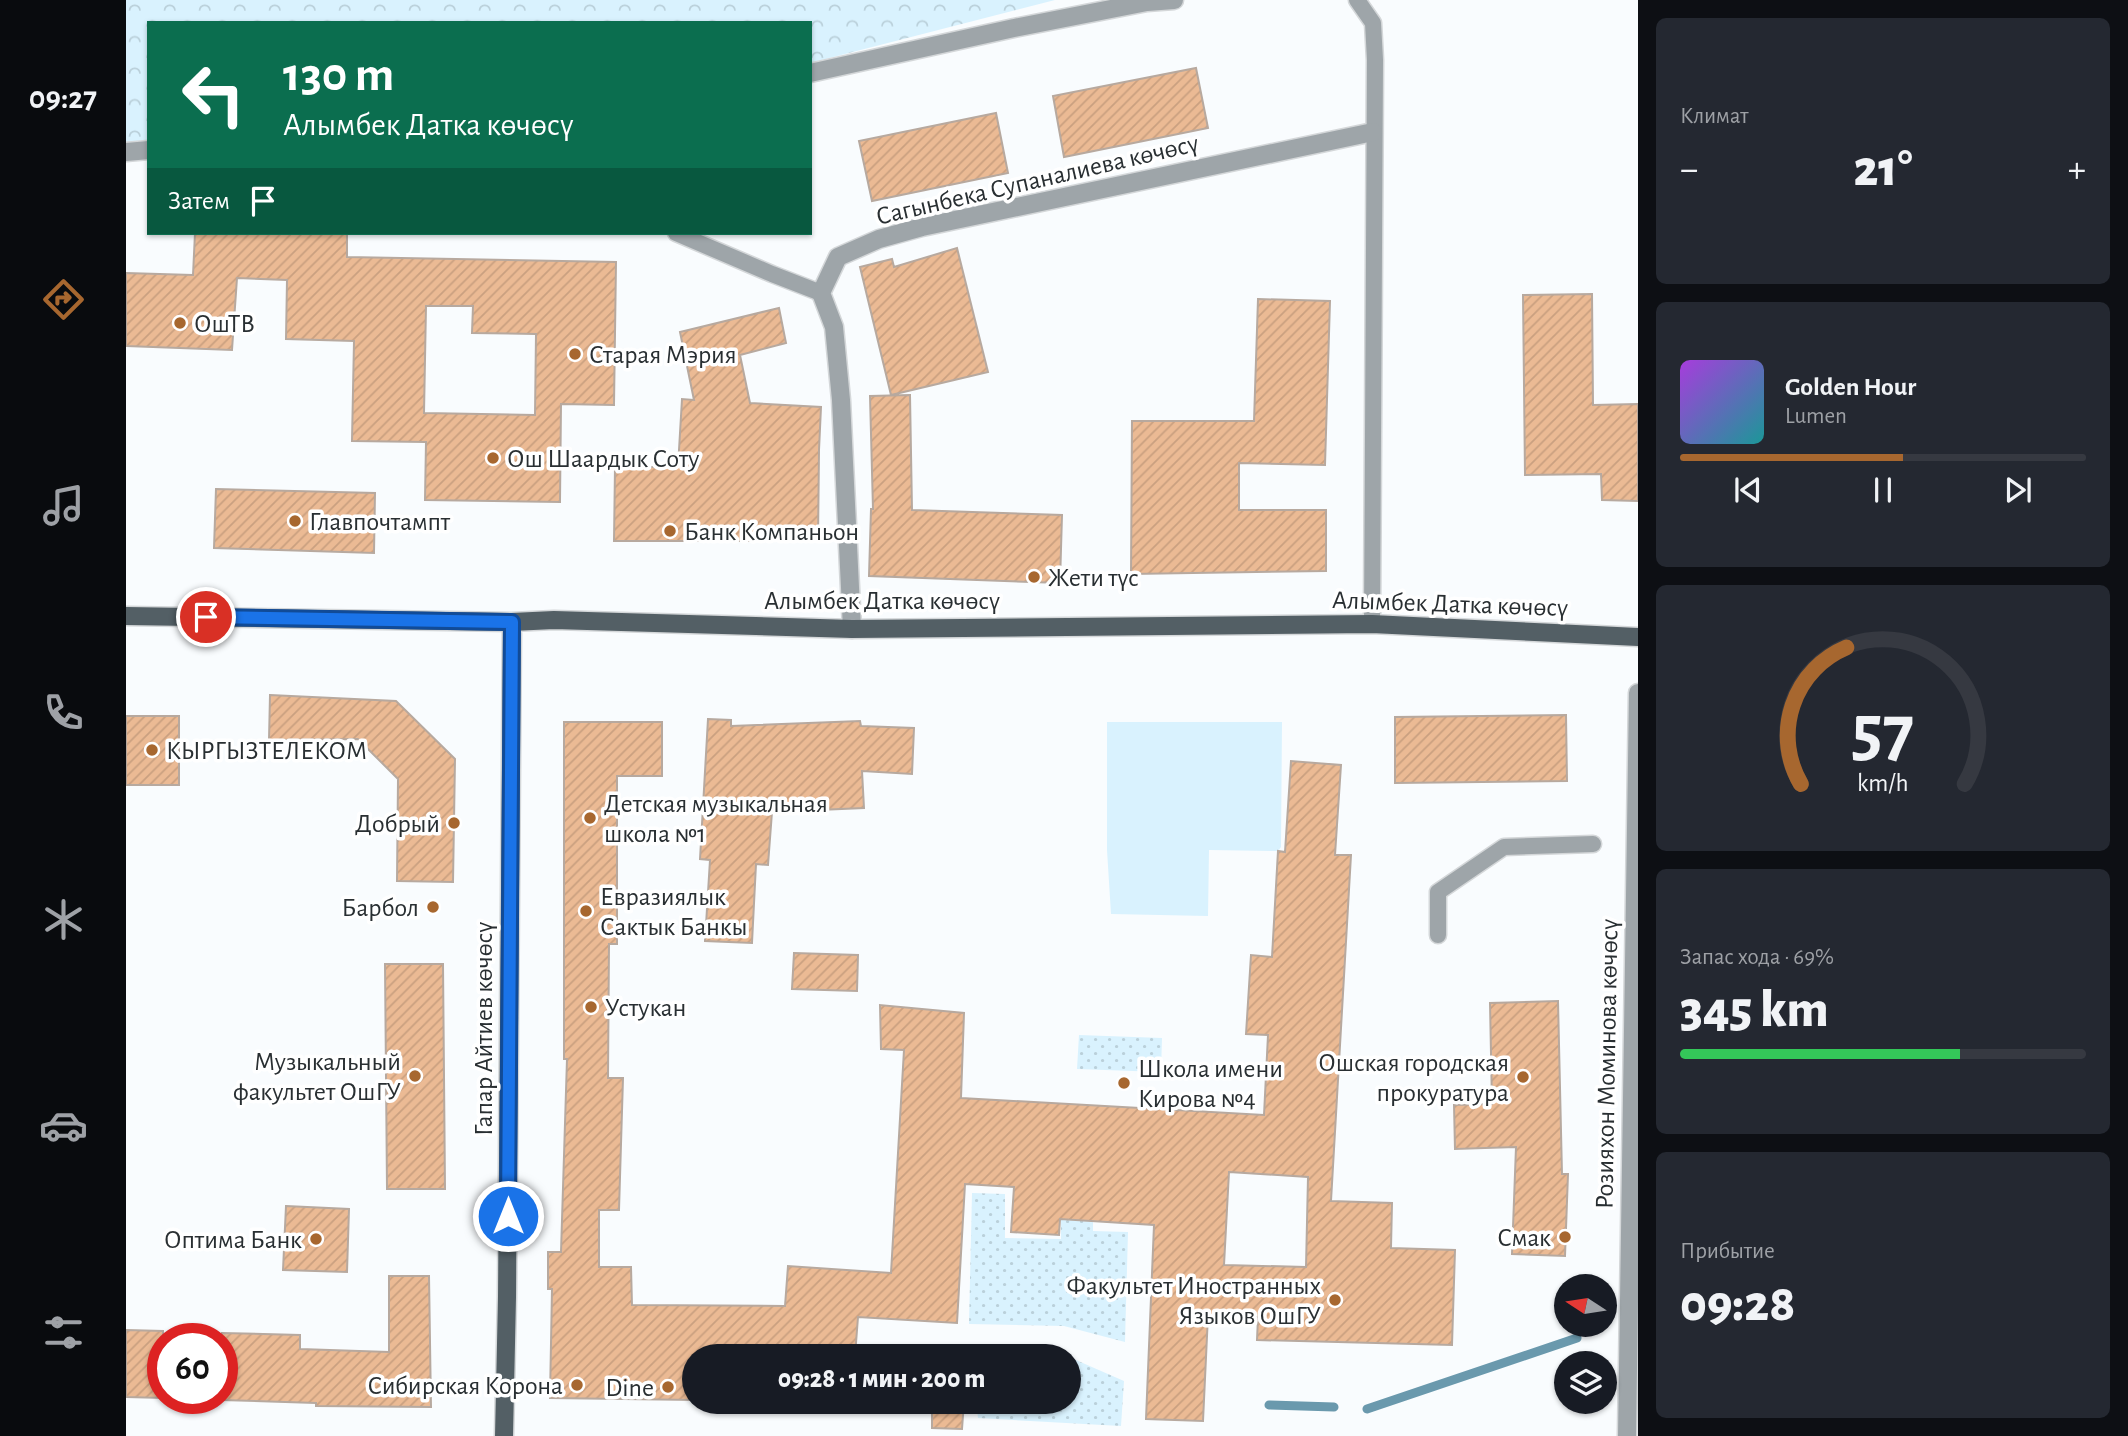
<!DOCTYPE html>
<html lang="ru">
<meta charset="utf-8">
<style>
:root{--surface:#171b24;--page:#242831;--text:#f1f3f6;--muted:#9ea1a6;--line:#363941;--accent:#a7672f}
body{margin:0;font-family:"Alegreya Sans",sans-serif;background:var(--page);color:var(--text);height:100vh;display:flex;flex-direction:column;font-size:26px;white-space:nowrap}
*{box-sizing:border-box;margin:0}
p{font-size:23px;color:var(--muted)}
.icon{flex:none;width:38px;height:38px;fill:none;stroke:currentColor;stroke-width:2;stroke-linecap:round;stroke-linejoin:round}
.map{position:relative;flex:1;overflow:hidden}
.side{display:flex;flex-direction:column;gap:18px;padding:18px;background:#0d0f14;width:490px}
.side>*{flex:none}
.hud{position:absolute;left:21px;top:21px;width:665px;height:214px;border-radius:0px;box-shadow:0 2px 5px #0004;background:#0b6e4f;color:#fff;overflow:hidden}
.needle{width:46px;rotate:282deg}
.fabs{position:absolute;left:1428px;top:1274px;display:grid;gap:14px}
.fabs a{display:grid;place-items:center;width:63px;height:63px;border-radius:50%;background:var(--surface);box-shadow:0 2px 5px #0004;font-size:35px}
.speed{position:absolute;left:21px;top:1323px;display:flex;gap:14px;font-size:35px;font-weight:700;text-align:center}
.speed>*{display:grid;place-content:center;width:91px;height:91px;border-radius:50%;background:var(--surface);box-shadow:0 2px 5px #0004;line-height:1}
.speed .limit{border:10px solid #d22;background:#fff;color:#111}
.pin{position:absolute;display:grid;place-items:center;width:60px;height:60px;color:#fff;margin:-30px;border:4px solid #fff;border-radius:50%;box-shadow:0 2px 7px #0007}
.me{position:absolute;width:77px;margin:-38px;rotate:0deg;stroke-linejoin:round;filter:drop-shadow(0 0 5px #0008)}
.turn{display:flex;align-items:center;gap:24px;height:147px;padding:0 21px;font-size:32px}
.turn .icon{width:91px;height:91px;stroke-width:2.5}
.turn b{display:block;font-size:49px;line-height:60px}
.then{display:flex;align-items:center;height:66px;padding:0 21px;background:#0003;gap:14px;font-size:26px}
.big{font-size:52px;font-weight:800;line-height:1.1}
.side .widget{flex:1;display:flex;flex-direction:column;justify-content:center;gap:10px;min-width:0;padding:0 24px;border-radius:10px;background:var(--page)}
.side .dial{align-items:center;gap:0}
.dial svg{height:182px;overflow:visible;fill:none;stroke:var(--line);stroke-width:7;stroke-linecap:round;text-anchor:middle}
.dial text{fill:var(--text);stroke:none}
.song{display:flex;align-items:center;gap:21px}
.cover{width:84px;height:84px;border-radius:10px;background:linear-gradient(135deg,hsl(280 70% 55%),hsl(180 70% 35%))}
.played{height:7px;border-radius:4px;background:linear-gradient(90deg,var(--accent) 55%,var(--line) 55%)}
.keys{display:flex;justify-content:space-around;direction:ltr}
.heat{display:flex;justify-content:space-between;align-items:center;font-size:38px;direction:ltr}
.charge{height:10px;border-radius:5px;background:linear-gradient(90deg,#34c759 69%,var(--line) 0)}
.trip{position:absolute;left:556px;top:1344px;width:399px;height:70px;border-radius:35px;background:var(--surface);box-shadow:0 2px 5px #0004;font-weight:800;line-height:70px;text-align:center}
main{display:flex;flex:1;min-height:0}
.menu{display:flex;flex-direction:column;width:126px;justify-content:space-around;align-items:center;background:#090b0e;color:var(--muted)}
.menu .icon{width:49px;height:49px}
.menu .current{color:var(--accent)}
.menu b{font-size:32px;color:var(--text)}
.map>svg:first-child{display:block}
</style>
<main>
<nav class="menu">
<b>09:27</b>
<svg class="icon current" aria-label="directions" viewBox="0 0 24 24"><path d="M12 3l9 9-9 9-9-9zM9 14v-3h6M13 9l2 2-2 2"/></svg>
<svg class="icon" aria-label="music" viewBox="0 0 24 24"><path d="M9 18V5l10-2v13"/><circle cx="6" cy="18" r="3"/><circle cx="16" cy="16" r="3"/></svg>
<svg class="icon" aria-label="phone" viewBox="0 0 24 24"><path d="M5 4h4l2 5-3 2q2 4 5 5l2-3 5 2v4C11 20 4 13 5 4z"/></svg>
<svg class="icon" aria-label="climate" viewBox="0 0 24 24"><path d="M12 3v18M4 7l16 10M4 17L20 7"/></svg>
<svg class="icon" aria-label="car" viewBox="0 0 24 24"><path d="M5 17H2v-5l4-1 3-4h7l3 4 3 1v5h-3M9 17h6M6 11h13"/><circle cx="7" cy="17" r="2"/><circle cx="17" cy="17" r="2"/></svg>
<svg class="icon" aria-label="filters" viewBox="0 0 24 24"><path d="M4 7h16M4 17h16"/><circle cx="9" cy="7" r="2"/><circle cx="15" cy="17" r="2"/></svg>
</nav>
<div class="map">
<svg width="1512" height="1436" viewBox="0 0 1512 1436">
<defs>
<pattern id="grass-dots" width="8" height="8" patternUnits="userSpaceOnUse" patternTransform="scale(1.75)"><rect width="8" height="8" fill="#d9f2fe"/><path d="M2 2h.1M6 6h.1" fill="none" stroke="#bad0da" stroke-width="1.8" stroke-linecap="round"/></pattern>
<pattern id="park-crowns" width="20" height="18" patternUnits="userSpaceOnUse" patternTransform="scale(1.75)"><rect width="20" height="18" fill="#d9f2fe"/><path d="M2 6a3 3 0 1 1 6 0M12 15a3 3 0 1 1 6 0" fill="none" stroke="#bad0da"/></pattern>
<pattern id="building-hatch" width="6" height="6" patternUnits="userSpaceOnUse" patternTransform="scale(1.75)"><rect width="6" height="6" fill="#ebba94"/><path d="M-1 1l2-2M0 6l6-6M5 7l2-2" fill="none" stroke="#caa080"/></pattern>
</defs>
<rect width="100%" height="100%" fill="#f9fcfe"/>
<path fill="url(#grass-dots)" d="M953 1035 1036 1038 1035 1072 951 1069Z
M846 1193 879 1194V1238L935 1239V1198H967V1231L1002 1232 999 1342 938 1326 843 1324Z
M844 1350H927L941 1356H845Z
M943 1357 998 1381 995 1426 852 1418 850 1402H943Z"/>
<path fill="url(#park-crowns)" d="M0 0H929L684 63V23H23V140L0 142Z"/>
<path fill="#d9f2fe" d="M981 722H1156L1155 847 1152 851 1083 850 1082 916 985 914 981 850Z"/>
<g fill="none" stroke-linecap="round" stroke-linejoin="round">
<path stroke="#6a99ad" stroke-width="9" d="M1143 1405 1208 1407
M1241 1409 1451 1338"/>
</g>
<path fill="url(#building-hatch)" stroke="#b7a99f" stroke-width="2" fill-rule="evenodd" d="M1070 68 1082 128 938 157 927 96Z
M870 113 882 173 746 201 733 141Z
M69 233H221V257L490 262 488 405 435 404 434 502 299 500 300 442 226 441 228 341 160 339 161 280 111 278 106 350 0 346V273L67 275ZM300 306H347L346 333 410 334 409 415 298 413Z
M831 248 862 372 765 395 734 267 766 259 768 267Z
M1466 294 1467 405 1512 404V501L1476 500 1475 474 1399 475 1397 295Z
M1132 299 1204 301 1199 465 1113 463V510H1200V571L1005 574 1006 421H1128Z
M653 308 660 343 614 355 624 403 695 407 693 450 692 541H488L489 467H552L556 399 568 400 554 332Z
M784 395 786 510 936 515 934 583 743 576 745 509H747L744 396Z
M90 489 249 493 248 553 88 548Z
M144 695 270 701 329 759 327 882 271 881 272 779 232 739 143 740Z
M1440 715 1441 781 1269 783V717Z
M0 716H53V785H0Z
M582 719 605 720V726L734 721 735 726 788 728 786 774 736 771 738 808 646 812 642 865 630 864 626 943 579 941 584 860 574 859Z
M438 722H536V776H491V944H483L482 1078H497L493 1210H473V1267H505L506 1305 659 1306 662 1266 765 1273 778 1050 755 1049 754 1005 838 1013 835 1098 1138 1115 1142 1035 1120 1034 1125 955 1146 957 1152 851 1159 852 1165 761 1215 765 1209 855H1225L1205 1201 1266 1203 1265 1248 1329 1250 1326 1345 1131 1340 1132 1317 1082 1315 1077 1421 1020 1419 1028 1225 934 1219 933 1235 885 1232 888 1187 839 1184 831 1323 732 1317 729 1356H569V1400L424 1398 426 1289H422V1252H435L441 1059H438ZM1103 1172 1182 1177 1180 1267 1098 1265Z
M668 953 732 955 731 991 666 989Z
M259 964H317L319 1189H261Z
M1432 1001 1436 1174H1442L1439 1256 1386 1254 1390 1147 1329 1149 1328 1105 1366 1104 1364 1003Z
M160 1206 223 1209 221 1272 157 1270Z
M263 1276H303L305 1407 190 1406V1403L96 1400V1333L174 1335V1349L263 1352Z
M0 1330 37 1331V1398L0 1397Z
M806 1402H838L836 1429 806 1428Z"/>
<g fill="none" stroke-linecap="round" stroke-linejoin="round">
<g stroke="#d4d7d9" stroke-width="19">
<path id="service" d="M1231 0 1247 23 1249 60 1246 624
M550 233 646 274 695 293
M1312 935V892L1378 847 1467 844"/>
</g>
<g stroke="#d4d7d9" stroke-width="21">
<path id="minor" d="M684 73 888 28 1021 2 1048 0
M0 152 23 150
M726 629 715 400 708 327 695 293 712 257 753 239 796 227 1247 132
M1501 1436 1512 693"/>
</g>
<g stroke="#d4d7d9" stroke-width="21">
<path id="primary" d="M0 616 386 622 428 620 726 629 1246 624 1512 637
M378 1436 381 1297 386 622"/>
</g>
<use href="#service" stroke="#9ea5a9" stroke-width="16"/>
<use href="#minor" stroke="#9ea5a9" stroke-width="18"/>
<use href="#primary" stroke="#535f65" stroke-width="18"/>
</g>
<g fill="none" stroke-linecap="round" stroke-linejoin="round">
<g stroke="#114b97" stroke-width="18">
<path id="route" d="M80 617 386 622 382 1216"/>
</g>
<use href="#route" stroke="#1a73e8" stroke-width="12"/>
</g>
<g fill="#a7672f" stroke="#fff" stroke-width="2.5">
<circle cx="54" cy="323" r="7"/>
<circle cx="449" cy="354" r="7"/>
<circle cx="367" cy="458" r="7"/>
<circle cx="169" cy="521" r="7"/>
<circle cx="544" cy="531" r="7"/>
<circle cx="908" cy="577" r="7"/>
<circle cx="26" cy="750" r="7"/>
<circle cx="464" cy="818" r="7"/>
<circle cx="328" cy="823" r="7"/>
<circle cx="307" cy="907" r="7"/>
<circle cx="460" cy="911" r="7"/>
<circle cx="465" cy="1007" r="7"/>
<circle cx="289" cy="1076" r="7"/>
<circle cx="1397" cy="1077" r="7"/>
<circle cx="998" cy="1083" r="7"/>
<circle cx="1439" cy="1237" r="7"/>
<circle cx="190" cy="1239" r="7"/>
<circle cx="1209" cy="1300" r="7"/>
<circle cx="451" cy="1385" r="7"/>
<circle cx="542" cy="1387" r="7"/>
</g>
<g text-anchor="middle" stroke-width="7" stroke-linejoin="round" paint-order="stroke">
<g font-size="26" fill="#292f32" stroke="#fff">
<text transform="translate(911 179) rotate(-13)" y="9">Сагынбека Супаналиева көчөсү</text>
<text x="756" y="609">Алымбек Датка көчөсү</text>
<text transform="translate(1324 603) rotate(2)" y="9">Алымбек Датка көчөсү</text>
<text transform="translate(357 1029) rotate(-90)" y="9">Гапар Айтиев көчөсү</text>
<text transform="translate(1480 1064) rotate(-89)" y="9">Розияхон Моминова көчөсү</text>
</g>
<g font-size="26" fill="#292f32" stroke="#fff" text-anchor="start">
<text x="68" y="332">ОшТВ</text>
<text x="463" y="363">Старая Мэрия</text>
<text x="381" y="467">Ош Шаардык Соту</text>
<text x="183" y="530">Главпочтампт</text>
<text x="558" y="540">Банк Компаньон</text>
<text x="922" y="586">Жети түс</text>
<text x="40" y="759">КЫРГЫЗТЕЛЕКОМ</text>
<text x="478" y="812">Детская музыкальная<tspan x="478" dy="30">школа №1</tspan></text>
<text x="314" y="832" text-anchor="end">Добрый</text>
<text x="474" y="905">Евразиялык<tspan x="474" dy="30">Сактык Банкы</tspan></text>
<text x="293" y="916" text-anchor="end">Барбол</text>
<text x="479" y="1016">Устукан</text>
<text x="275" y="1070" text-anchor="end">Музыкальный<tspan x="275" dy="30">факультет ОшГУ</tspan></text>
<text x="1383" y="1071" text-anchor="end">Ошская городская<tspan x="1383" dy="30">прокуратура</tspan></text>
<text x="1012" y="1077">Школа имени<tspan x="1012" dy="30">Кирова №4</tspan></text>
<text x="1425" y="1246" text-anchor="end">Смак</text>
<text x="176" y="1248" text-anchor="end">Оптима Банк</text>
<text x="1195" y="1294" text-anchor="end">Факультет Иностранных<tspan x="1195" dy="30">Языков ОшГУ</tspan></text>
<text x="437" y="1394" text-anchor="end">Сибирская Корона</text>
<text x="528" y="1396" text-anchor="end">Dine</text>
</g>
</g>
</svg>
<div class="fabs">
<a><svg class="needle" viewBox="-14 -14 28 28"><path d="M0-13l5 13h-10z" fill="#e53935"/><path d="M0 13l5-13h-10z" fill="#9ea1a6"/></svg></a>
<a><svg class="icon" aria-label="layers" viewBox="0 0 24 24"><path d="M12 4l9 5-9 5-9-5zM3 14l9 5 9-5"/></svg></a>
</div>
<div class="speed"><div class="limit">60</div></div>
<div class="pin" style="left:80px;top:617px;background:#d93025"><svg class="icon" aria-label="arrive" viewBox="0 0 24 24"><path d="M6 21V4h12l-3 4 3 4H6"/></svg></div>
<svg class="me" style="left:382px;top:1216px" viewBox="-20 -20 40 40"><circle r="17" fill="#1a73e8" stroke="#fff" stroke-width="3"/><path d="M0-11L8 9 0 5-8 9z" fill="#fff"/></svg>
<div class="trip">09:28 · 1 мин · 200 m</div>
<div class="hud">
<div class="turn"><svg class="icon" aria-label="left" viewBox="0 0 24 24"><path d="M17 20v-9H6M10 6l-5 5 5 5"/></svg><div><b>130 m</b>Алымбек Датка көчөсү</div></div>
<div class="then">Затем<svg class="icon" aria-label="arrive" viewBox="0 0 24 24"><path d="M6 21V4h12l-3 4 3 4H6"/></svg></div>
</div>
</div>
<section class="side">
<div class="widget"><p>Климат</p>
<div class="heat"><a>−</a><b class="big">21°</b><a>+</a></div>
</div>
<div class="widget">
<div class="song"><i class="cover"></i><div><b>Golden Hour</b><p>Lumen</p></div></div>
<div class="played"></div>
<div class="keys"><svg class="icon" aria-label="previous" viewBox="0 0 24 24"><path d="M18 5L8 12l10 7zM5 5v14"/></svg><svg class="icon" aria-label="pause" viewBox="0 0 24 24"><path d="M8 5v14M16 5v14"/></svg><svg class="icon" aria-label="next" viewBox="0 0 24 24"><path d="M6 5l10 7-10 7zM19 5v14"/></svg></div>
</div>
<div class="widget dial"><svg viewBox="0 0 100 80">
<path d="M14 69A42 42 0 1 1 86 69"/>
<path d="M14 69A42 42 0 0 1 34 9" stroke="#a7672f"/>
<text x="50" y="56" font-size="32" font-weight="700">57</text>
<text x="50" y="72" font-size="11">km/h</text>
</svg></div>
<div class="widget"><p>Запас хода · 69%</p><b class="big">345 km</b><div class="charge"></div></div>
<div class="widget"><p>Прибытие</p><b class="big">09:28</b></div>
</section>
</main>
